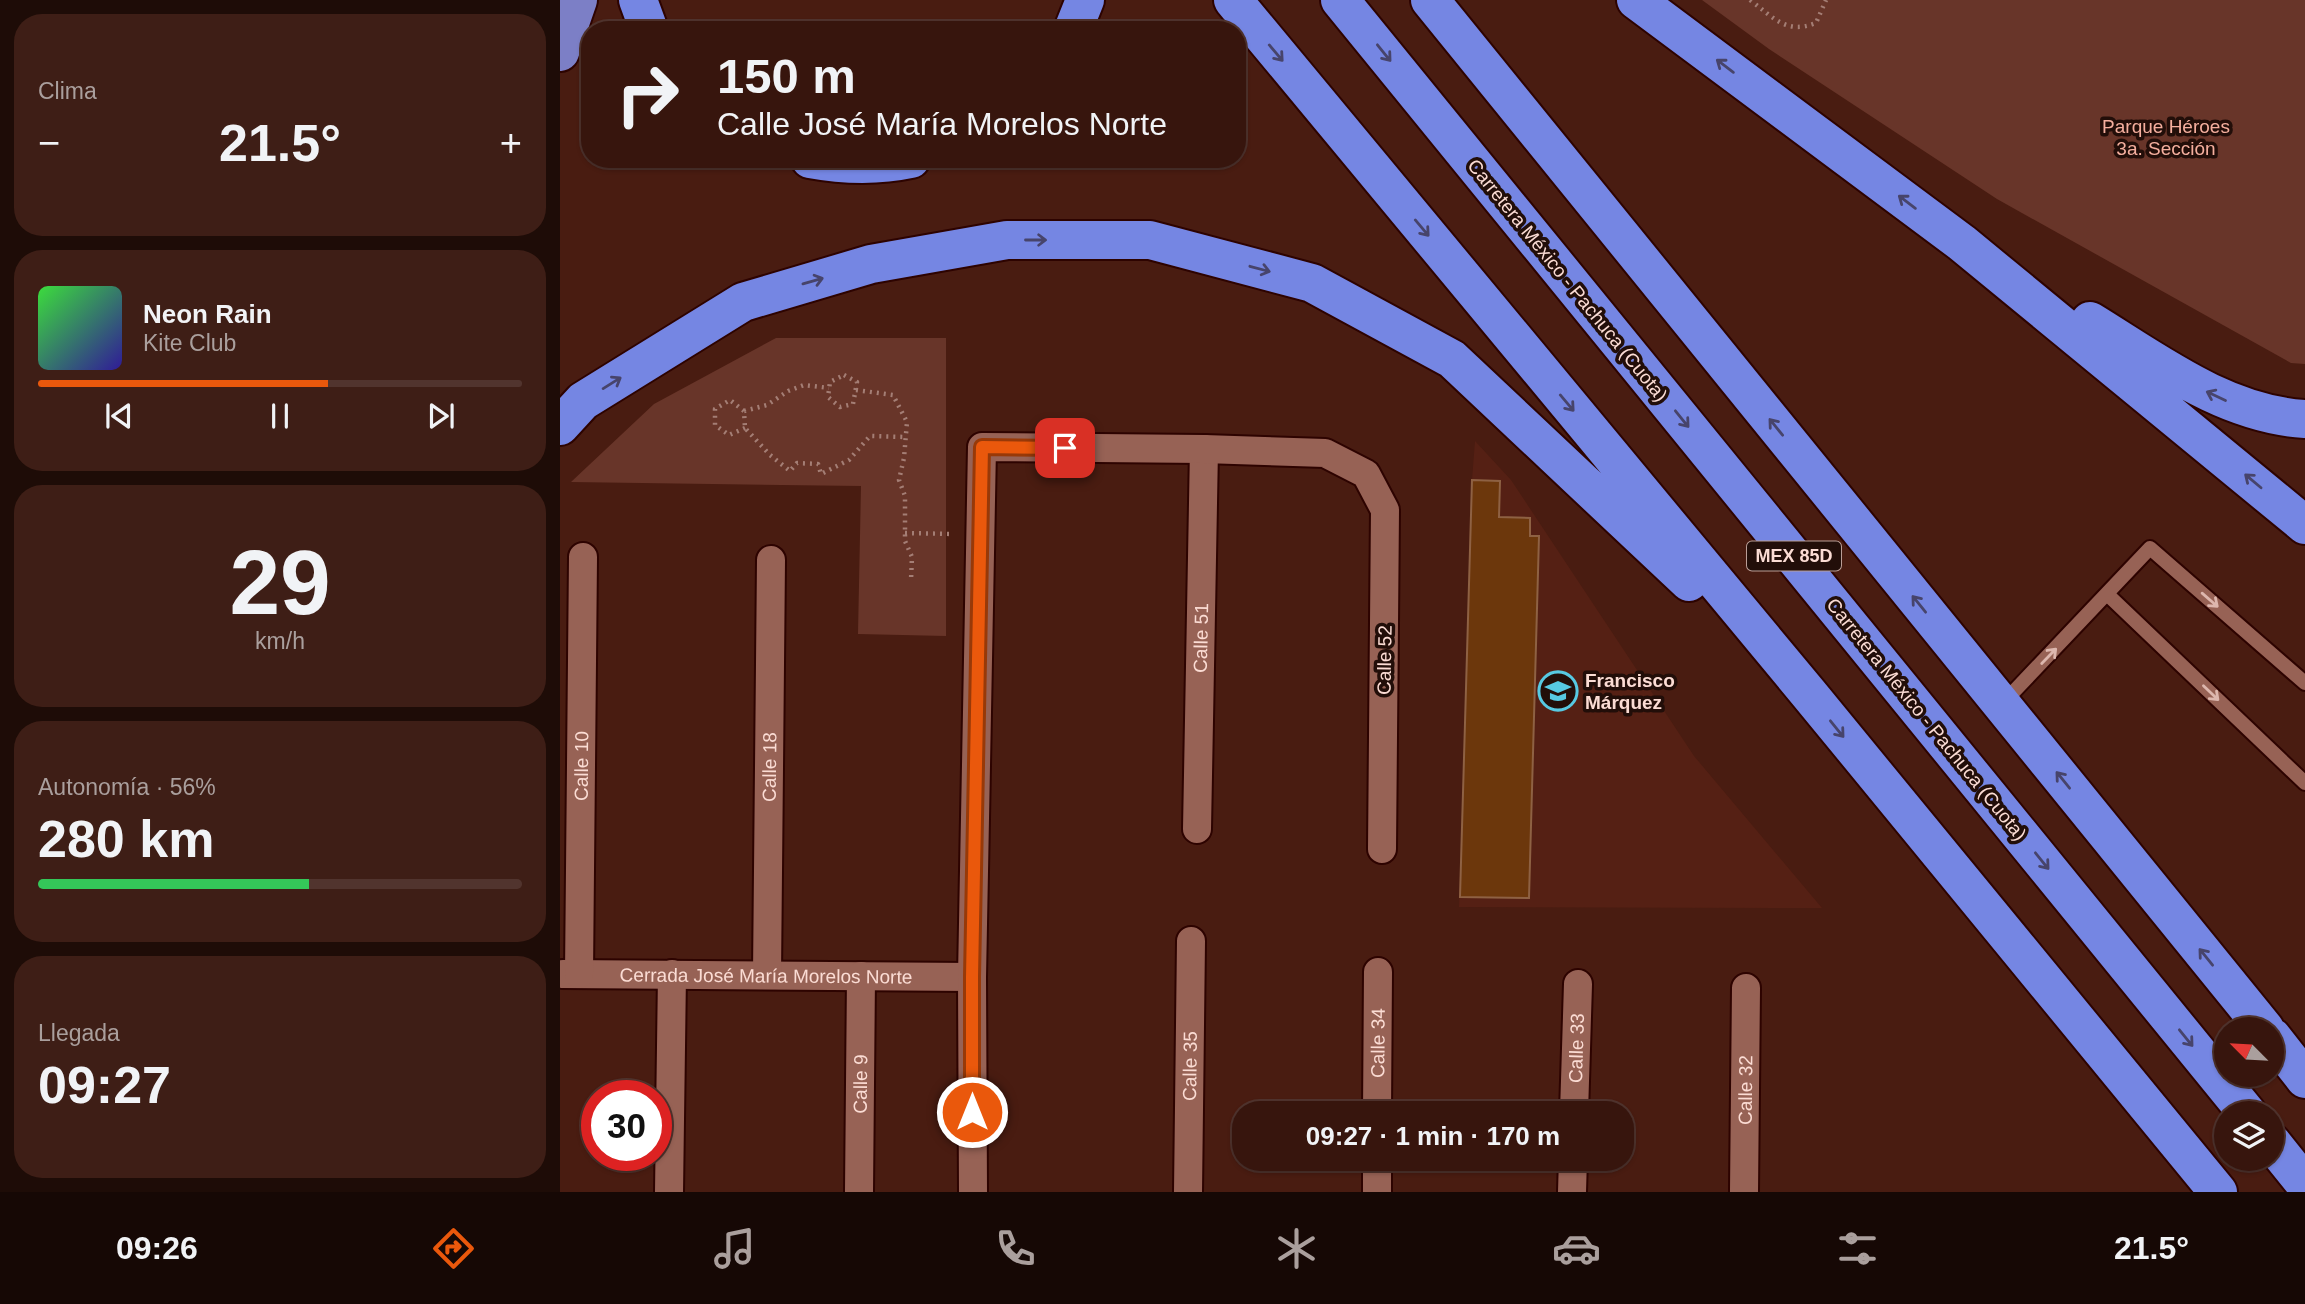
<!DOCTYPE html>
<html lang="es">
<meta charset="utf-8">
<style>
:root{--surface:#37150d;--page:#3e1e16;--text:#f1f3f6;--muted:#aa9f9d;--line:#51342e;--accent:#ea580c}
body{margin:0;font-family:Arial,sans-serif;background:var(--page);color:var(--text);height:100vh;display:flex;flex-direction:column;font-size:26px;white-space:nowrap}
*{box-sizing:border-box;margin:0}
p{font-size:23px;color:var(--muted)}
.icon{flex:none;width:38px;height:38px;fill:none;stroke:currentColor;stroke-width:2;stroke-linecap:round;stroke-linejoin:round}
.map{position:relative;flex:1;overflow:hidden}
.panel{display:flex;flex-direction:column;gap:14px;padding:14px;background:#1e0c07;width:560px}
.panel>*{flex:none}
.hud{position:absolute;left:21px;top:21px;width:665px;height:147px;border-radius:28px;box-shadow:0 2px 5px #0004,0 0 0 2px var(--line);background:#37150d;color:var(--text);overflow:hidden}
.needle{width:46px;rotate:294deg}
.fabs{position:absolute;left:1654px;top:1017px;display:grid;gap:14px}
.fabs a{display:grid;place-items:center;width:70px;height:70px;border-radius:50%;background:var(--surface);box-shadow:0 2px 5px #0004,0 0 0 2px var(--line);font-size:35px}
.speed{position:absolute;left:21px;top:1080px;display:flex;gap:14px;font-size:35px;font-weight:700;text-align:center}
.speed>*{display:grid;place-content:center;width:91px;height:91px;border-radius:50%;background:var(--surface);box-shadow:0 2px 5px #0004,0 0 0 2px var(--line);line-height:1}
.speed .limit{border:10px solid #d22;background:#fff;color:#111}
.pin{position:absolute;display:grid;place-items:center;width:60px;height:60px;color:#fff;margin:-30px;border-radius:14px;box-shadow:0 4px 10px #0006}
.me{position:absolute;width:77px;margin:-38px;rotate:0deg;stroke-linejoin:round;filter:drop-shadow(0 0 5px #0008)}
.turn{display:flex;align-items:center;gap:24px;height:147px;padding:0 21px;font-size:32px}
.turn .icon{width:91px;height:91px;stroke-width:2.5}
.turn b{display:block;font-size:49px;line-height:60px}
.big{font-size:52px;font-weight:700;line-height:1.1}
.panel .tile{flex:1;display:flex;flex-direction:column;justify-content:center;gap:10px;min-width:0;padding:0 24px;border-radius:28px;background:var(--page)}
.panel .dial{align-items:center;gap:0}
.dial b{font-size:91px;line-height:1}
.song{display:flex;align-items:center;gap:21px}
.cover{width:84px;height:84px;border-radius:10px;background:linear-gradient(135deg,hsl(120 70% 55%),hsl(250 70% 35%))}
.played{height:7px;border-radius:4px;background:linear-gradient(90deg,var(--accent) 60%,var(--line) 60%)}
.keys{display:flex;justify-content:space-around;direction:ltr}
.heat{display:flex;justify-content:space-between;align-items:center;font-size:38px;direction:ltr}
.charge{height:10px;border-radius:5px;background:linear-gradient(90deg,#34c759 56%,var(--line) 0)}
.trip{position:absolute;left:672px;top:1101px;width:402px;height:70px;border-radius:28px;background:var(--surface);box-shadow:0 2px 5px #0004,0 0 0 2px var(--line);font-weight:700;line-height:70px;text-align:center}
.dock{display:flex;height:112px;justify-content:space-around;align-items:center;background:#160805;color:var(--muted)}
.dock .icon{width:49px;height:49px}
.dock .selected{color:var(--accent)}
.dock b{font-size:32px;color:var(--text)}
main{display:flex;flex:1;min-height:0}
.map>svg:first-child{display:block}
</style>
<main>
<section class="panel">
<div class="tile"><p>Clima</p>
<div class="heat"><a>−</a><b class="big">21.5°</b><a>+</a></div>
</div>
<div class="tile">
<div class="song"><i class="cover"></i><div><b>Neon Rain</b><p>Kite Club</p></div></div>
<div class="played"></div>
<div class="keys"><svg class="icon" aria-label="previous" viewBox="0 0 24 24"><path d="M18 5L8 12l10 7zM5 5v14"/></svg><svg class="icon" aria-label="pause" viewBox="0 0 24 24"><path d="M8 5v14M16 5v14"/></svg><svg class="icon" aria-label="next" viewBox="0 0 24 24"><path d="M6 5l10 7-10 7zM19 5v14"/></svg></div>
</div>
<div class="tile dial"><b>29</b><p>km/h</p></div>
<div class="tile"><p>Autonomía · 56%</p><b class="big">280 km</b><div class="charge"></div></div>
<div class="tile"><p>Llegada</p><b class="big">09:27</b></div>
</section>
<div class="map">
<svg width="1745" height="1192" viewBox="0 0 1745 1192">
<rect width="100%" height="100%" fill="#491c11"/>
<path fill="#552014" d="M915 441 951 480 1134 756 1262 908 899 907 912 480Z"/>
<path fill="#683529" d="M1142 0H1745V364L1731 363 1437 199 1209 49Z
M216 338H386V636L298 634 301 486 11 482 94 404Z"/>
<path fill="#6c370c" stroke="#8e6143" stroke-width="2" d="M912 480 940 481 939 517 970 518V536H979L969 898 900 897Z"/>
<g fill="none" stroke-linecap="round" stroke-linejoin="round">
<g stroke="#2d0300" stroke-width="18">
<path id="service" d="M1548 595 1745 783
M1442 704 1590 548 1745 683"/>
</g>
<g stroke="#2d0300" stroke-width="32">
<g id="minor">
<path id="s1" d="M637 829 644 449"/>
<path id="s2" d="M3 974 412 977"/>
<path id="s3" d="M19 974 23 557"/>
<path id="s4" d="M207 975 211 560"/>
<path id="s5" d="M817 1113 818 972"/>
<path id="s6" d="M1014 1113 1018 984"/>
<path d="M109 1192 112 974"/>
<path id="s7" d="M299 1192 301 976"/>
<path d="M413 1192 412 977 422 447 644 449 765 453 806 474 825 510 822 849"/>
<path id="s8" d="M628 1192 631 941"/>
<path d="M817 1192V1158"/>
<path d="M1012 1192 1013 1158"/>
<path id="s9" d="M1184 1192 1186 988"/>
</g>
</g>
<g stroke="#2d0300" stroke-width="42">
<path id="trunk" d="M0 52 18 0"/>
</g>
<g stroke="#2d0300" stroke-width="42">
<path id="motorway" d="M78 0 89 30
M673 0 1249 694 1658 1192
M780 0 1687 1113
M870 0 1705 1029
M1076 0 1402 243 1745 525
M513 30 525 0
M250 159C283 165 318 166 351 159
M1530 321C1597 362 1664 414 1745 419
M0 426 23 401 183 302 311 264 447 240H590L752 283 892 359 1129 582
M1712 1037 1745 1079
M1712 1143 1745 1184"/>
</g>
<path stroke="#a47e75" stroke-width="4.5" stroke-dasharray="2 5" stroke-linecap="butt" d="M1190 0C1213 17 1226 35 1256 23L1266 0
M284 375 297 382 293 404 280 407 268 397 270 382Z
M296 390 333 395 347 422 344 458 339 480 345 496V541L352 557 351 580
M184 411 207 405 228 391 244 385 269 388
M185 428 169 435 155 425V409L170 400 184 411 185 428 210 455 230 471 237 463 258 464 261 474 289 460 310 436 346 437
M345 533 393 534"/>
<use href="#service" stroke="#976255" stroke-width="14"/>
<use href="#minor" stroke="#976255" stroke-width="28"/>
<use href="#trunk" stroke="#7c7fc6" stroke-width="38"/>
<use href="#motorway" stroke="#7586e3" stroke-width="38"/>
</g>
<defs><path id="oneway-shaft" d="M-6 0H5M1.5-3L5.5 0L1.5 3" fill="none" stroke-width="1.6" stroke-linecap="round" stroke-linejoin="round" transform="scale(1.75)"/></defs>
<g stroke="#47446b">
<use href="#oneway-shaft" transform="translate(716 53) rotate(50)"/>
<use href="#oneway-shaft" transform="translate(824 53) rotate(51)"/>
<use href="#oneway-shaft" transform="translate(1165 66) rotate(-143)"/>
<use href="#oneway-shaft" transform="translate(1347 202) rotate(-143)"/>
<use href="#oneway-shaft" transform="translate(862 228) rotate(50)"/>
<use href="#oneway-shaft" transform="translate(476 240)"/>
<use href="#oneway-shaft" transform="translate(700 269) rotate(15)"/>
<use href="#oneway-shaft" transform="translate(253 281) rotate(-16)"/>
<use href="#oneway-shaft" transform="translate(52 383) rotate(-32)"/>
<use href="#oneway-shaft" transform="translate(1656 396) rotate(-155)"/>
<use href="#oneway-shaft" transform="translate(1007 403) rotate(50)"/>
<use href="#oneway-shaft" transform="translate(1122 419) rotate(51)"/>
<use href="#oneway-shaft" transform="translate(1216 427) rotate(-129)"/>
<use href="#oneway-shaft" transform="translate(1693 481) rotate(-140)"/>
<use href="#oneway-shaft" transform="translate(1359 604) rotate(-129)"/>
<use href="#oneway-shaft" transform="translate(1277 729) rotate(51)"/>
<use href="#oneway-shaft" transform="translate(1503 780) rotate(-129)"/>
<use href="#oneway-shaft" transform="translate(1482 861) rotate(51)"/>
<use href="#oneway-shaft" transform="translate(1646 957) rotate(-129)"/>
<use href="#oneway-shaft" transform="translate(1626 1038) rotate(51)"/>
</g>
<g stroke="#ddb7ae">
<use href="#oneway-shaft" transform="translate(1650 600) rotate(41)"/>
<use href="#oneway-shaft" transform="translate(1489 656) rotate(-46)"/>
<use href="#oneway-shaft" transform="translate(1651 693) rotate(44)"/>
</g>
<g fill="none" stroke-linecap="round" stroke-linejoin="round">
<g stroke="#983908" stroke-width="18">
<path id="route" d="M412 1112V977L422 447 505 448"/>
</g>
<use href="#route" stroke="#ea580c" stroke-width="12"/>
</g>
<defs>
<g id="school-ring" transform="scale(2.0125)"><circle r="9.5" fill="#220e09" stroke="#57c9e2" stroke-width="1.5"/><path d="M0-5L7-2L0 1L-7-2ZM-4 1L0 2.5L4 1V4Q0 6-4 4Z" fill="#57c9e2"/></g>
</defs>
<g fill-rule="evenodd">
<use href="#school-ring" x="998" y="691"/>
</g>
<g text-anchor="middle" stroke-width="7" stroke-linejoin="round" paint-order="stroke">
<rect fill="#220e09" stroke="#ba9e97" stroke-width="2" x="1187" y="541.5" width="94" height="29" rx="5"/>
<g font-size="18" font-weight="bold" fill="#fbdcd4">
<text x="1234" y="562">MEX 85D</text>
</g>
<g font-size="19" fill="#f5af9e" stroke="#220e09">
<text x="1606" y="133">Parque Héroes<tspan x="1606" dy="22">3a. Sección</tspan></text>
</g>
<g font-size="19" fill="#fbdcd4" stroke="#220e09">
<text transform="translate(1008 280) rotate(51)" y="7">Carretera México - Pachuca (Cuota)</text>
<text dy="7" stroke="none"><textPath href="#s1" startOffset="191">Calle 51</textPath></text>
<text transform="translate(824 660) rotate(-89)" y="7">Calle 52</text>
<text transform="translate(1367 719) rotate(51)" y="7">Carretera México - Pachuca (Cuota)</text>
<text dy="7" stroke="none"><textPath href="#s3" startOffset="208">Calle 10</textPath></text>
<text dy="7" stroke="none"><textPath href="#s4" startOffset="208">Calle 18</textPath></text>
<text dy="7" stroke="none"><textPath href="#s2" startOffset="203">Cerrada José María Morelos Norte</textPath></text>
<text dy="7" stroke="none"><textPath href="#s5" startOffset="70">Calle 34</textPath></text>
<text dy="7" stroke="none"><textPath href="#s6" startOffset="65">Calle 33</textPath></text>
<text dy="7" stroke="none"><textPath href="#s8" startOffset="126">Calle 35</textPath></text>
<text dy="7" stroke="none"><textPath href="#s7" startOffset="108">Calle 9</textPath></text>
<text dy="7" stroke="none"><textPath href="#s9" startOffset="102">Calle 32</textPath></text>
</g>
<g font-size="19" font-weight="bold" fill="#fbdcd4" stroke="#220e09" text-anchor="start">
<text x="1025" y="687">Francisco<tspan x="1025" dy="22">Márquez</tspan></text>
</g>
</g>
</svg>
<div class="fabs">
<a><svg class="needle" viewBox="-14 -14 28 28"><path d="M0-13l5 13h-10z" fill="#e53935"/><path d="M0 13l5-13h-10z" fill="#aa9f9d"/></svg></a>
<a><svg class="icon" aria-label="layers" viewBox="0 0 24 24"><path d="M12 4l9 5-9 5-9-5zM3 14l9 5 9-5"/></svg></a>
</div>
<div class="speed"><div class="limit">30</div></div>
<div class="pin" style="left:505px;top:448px;background:#d93025"><svg class="icon" aria-label="arrive" viewBox="0 0 24 24"><path d="M6 21V4h12l-3 4 3 4H6"/></svg></div>
<svg class="me" style="left:412px;top:1112px" viewBox="-20 -20 40 40"><circle r="17" fill="#ea580c" stroke="#fff" stroke-width="3"/><path d="M0-11L8 9 0 5-8 9z" fill="#fff"/></svg>
<div class="trip">09:27 · 1 min · 170 m</div>
<div class="hud">
<div class="turn"><svg class="icon" aria-label="right" viewBox="0 0 24 24"><path d="M7 20v-9h11M14 6l5 5-5 5"/></svg><div><b>150 m</b>Calle José María Morelos Norte</div></div>
</div>
</div>
</main>
<nav class="dock">
<b>09:26</b>
<svg class="icon selected" aria-label="directions" viewBox="0 0 24 24"><path d="M12 3l9 9-9 9-9-9zM9 14v-3h6M13 9l2 2-2 2"/></svg>
<svg class="icon" aria-label="music" viewBox="0 0 24 24"><path d="M9 18V5l10-2v13"/><circle cx="6" cy="18" r="3"/><circle cx="16" cy="16" r="3"/></svg>
<svg class="icon" aria-label="phone" viewBox="0 0 24 24"><path d="M5 4h4l2 5-3 2q2 4 5 5l2-3 5 2v4C11 20 4 13 5 4z"/></svg>
<svg class="icon" aria-label="climate" viewBox="0 0 24 24"><path d="M12 3v18M4 7l16 10M4 17L20 7"/></svg>
<svg class="icon" aria-label="car" viewBox="0 0 24 24"><path d="M5 17H2v-5l4-1 3-4h7l3 4 3 1v5h-3M9 17h6M6 11h13"/><circle cx="7" cy="17" r="2"/><circle cx="17" cy="17" r="2"/></svg>
<svg class="icon" aria-label="filters" viewBox="0 0 24 24"><path d="M4 7h16M4 17h16"/><circle cx="9" cy="7" r="2"/><circle cx="15" cy="17" r="2"/></svg>
<b>21.5°</b>
</nav>
